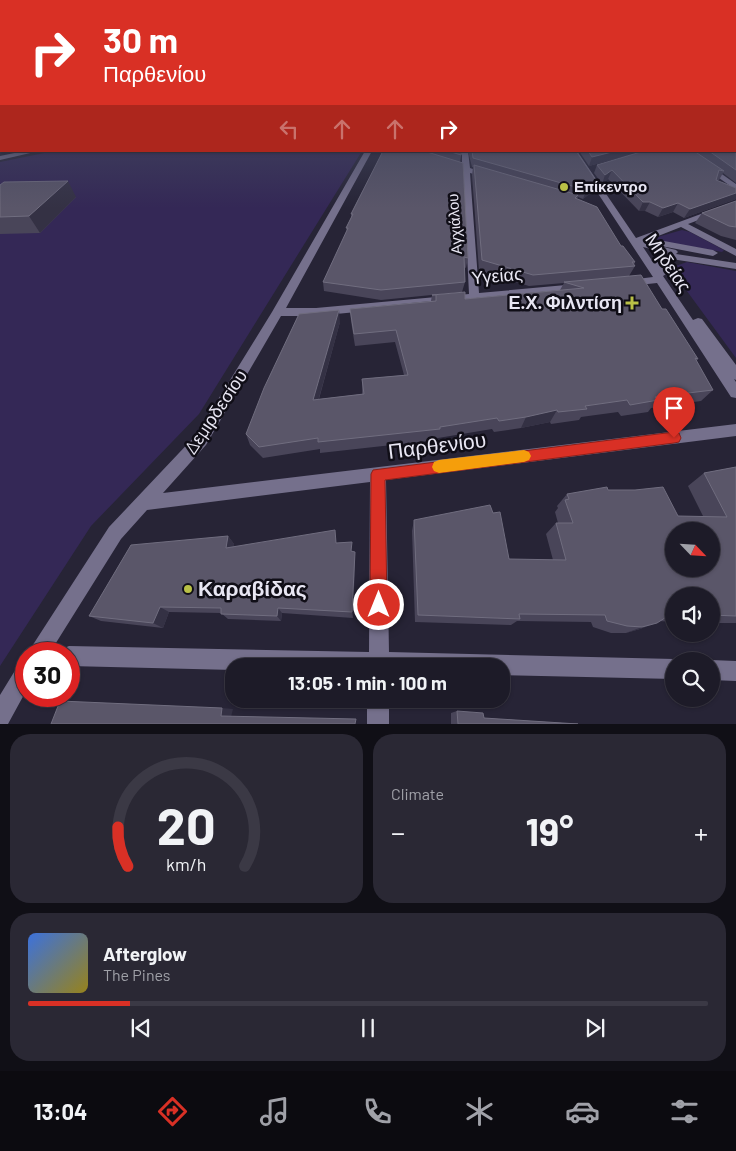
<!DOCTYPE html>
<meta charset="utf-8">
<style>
:root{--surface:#1d1b28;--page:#2a2834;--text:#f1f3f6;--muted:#a0a1a8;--line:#3b3945;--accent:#d93025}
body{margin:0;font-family:Barlow,sans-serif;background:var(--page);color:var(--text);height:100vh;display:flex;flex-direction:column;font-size:19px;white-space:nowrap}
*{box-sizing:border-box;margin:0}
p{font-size:16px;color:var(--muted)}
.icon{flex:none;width:28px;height:28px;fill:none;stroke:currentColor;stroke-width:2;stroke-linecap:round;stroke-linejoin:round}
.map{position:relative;height:724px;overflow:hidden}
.side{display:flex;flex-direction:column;gap:10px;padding:10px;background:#100f16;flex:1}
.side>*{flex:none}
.guide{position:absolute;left:0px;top:0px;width:736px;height:152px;box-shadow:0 1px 4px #0004,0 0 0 1px var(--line);background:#d93025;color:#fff;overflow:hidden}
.needle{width:32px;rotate:115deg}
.tools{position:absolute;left:665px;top:522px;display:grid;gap:10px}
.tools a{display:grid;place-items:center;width:55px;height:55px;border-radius:50%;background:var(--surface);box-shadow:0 1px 4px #0004,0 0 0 1px var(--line);font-size:25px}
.speed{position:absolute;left:15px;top:642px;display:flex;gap:10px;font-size:25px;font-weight:700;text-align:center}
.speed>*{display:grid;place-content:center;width:65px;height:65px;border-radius:50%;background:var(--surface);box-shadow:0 1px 4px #0004,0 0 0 1px var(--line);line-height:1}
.speed .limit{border:8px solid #d22;background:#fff;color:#111}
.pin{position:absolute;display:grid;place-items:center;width:42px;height:42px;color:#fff;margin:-51px -21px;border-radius:50% 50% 50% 0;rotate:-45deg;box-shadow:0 0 5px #0007}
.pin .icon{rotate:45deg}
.me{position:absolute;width:55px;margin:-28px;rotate:0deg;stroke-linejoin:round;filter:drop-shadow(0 0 4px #0008)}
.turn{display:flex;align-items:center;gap:18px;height:105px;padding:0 20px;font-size:22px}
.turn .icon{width:65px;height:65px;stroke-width:2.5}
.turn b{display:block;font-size:35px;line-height:42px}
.lanes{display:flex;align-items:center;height:48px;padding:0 20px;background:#0003;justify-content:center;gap:25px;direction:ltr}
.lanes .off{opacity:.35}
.big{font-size:38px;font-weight:700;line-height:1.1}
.side .tile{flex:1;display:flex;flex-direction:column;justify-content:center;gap:8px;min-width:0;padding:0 18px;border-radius:20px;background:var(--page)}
.side .dial{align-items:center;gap:0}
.dial svg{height:130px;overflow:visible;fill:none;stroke:var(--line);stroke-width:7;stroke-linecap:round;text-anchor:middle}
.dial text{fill:var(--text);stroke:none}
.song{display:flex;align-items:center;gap:15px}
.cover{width:60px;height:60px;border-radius:8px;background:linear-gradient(135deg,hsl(220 70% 55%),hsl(50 70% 35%))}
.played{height:5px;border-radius:2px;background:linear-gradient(90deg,var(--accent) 15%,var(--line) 15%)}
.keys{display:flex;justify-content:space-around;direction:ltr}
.heat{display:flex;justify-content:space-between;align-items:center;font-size:28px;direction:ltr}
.side .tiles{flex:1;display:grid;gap:10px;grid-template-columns:1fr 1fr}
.tile:last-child{grid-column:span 2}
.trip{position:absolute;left:225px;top:658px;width:285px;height:50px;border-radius:20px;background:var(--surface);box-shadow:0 1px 4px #0004,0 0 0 1px var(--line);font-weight:700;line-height:50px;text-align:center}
.tab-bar{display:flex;height:80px;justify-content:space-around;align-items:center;background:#0c0b10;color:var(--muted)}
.tab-bar .icon{width:35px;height:35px}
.tab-bar .selected{color:var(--accent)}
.tab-bar b{font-size:22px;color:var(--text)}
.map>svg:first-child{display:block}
</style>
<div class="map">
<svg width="736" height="724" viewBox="0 0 736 724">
<rect width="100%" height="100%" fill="#272436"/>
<path fill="#342856" d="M54 151H362L199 414 91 526 0 666V162Z
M682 230 690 232 724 250 722 252 655 240 654 238Z
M687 262 736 271V358L670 268Z"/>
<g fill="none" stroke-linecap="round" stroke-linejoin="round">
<path fill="#75708c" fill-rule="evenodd" d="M24 151H39L0 160V156Z
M365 151H372L286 308H316L469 294 463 170 443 163 447 161 462 166V151H468L470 168 492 176 488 178 470 173 479 293 577 284 582 287 577 290 316 316H281L206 445 163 493 736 424V436L386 480 389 652 674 659 681 661H674V679L501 675V666H234V670L69 666V654H60L62 649 69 646 369 652 370 482 147 510 121 539 49 654H27L109 527 196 435 272 312Z
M570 151H577L636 238 736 201V206L688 224 736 249V256L681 227 643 242 676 250 678 252 676 254 736 263V269L665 258 660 262 668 273 663 276 693 320 698 318 702 319 736 365V380L734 379 736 382V398L731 397 657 283 629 286 624 283 629 280 653 277ZM643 247 663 252 651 259Z
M681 151H689L736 184V190Z
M664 241 713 250 718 253 713 256 661 246V242Z
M711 660 736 661V681L711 680V661H707Z
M26 661V691L8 724H0V695L19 664Z
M367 699H389V724H367Z"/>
</g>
<path fill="#494559" d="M736 107V183L723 173 719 180H716L736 199 684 218 673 212 658 217 645 211H639L608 179 602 184 594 173 597 165 644 151H735Z
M383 151H462L460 162 468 258 466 268 464 267 465 282 462 292 381 300 324 291 323 282 347 231 346 228 351 218V214Z
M468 151H576L593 191 583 199 578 197 577 199 635 262 634 265 635 266 629 276 662 309 698 359 696 361 713 390 701 401 651 408 648 412 621 416 618 412 581 417 579 420 551 424 550 422 521 428 494 432 492 429 438 438 437 440 320 453V449L263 458 250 445 246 434 340 322 319 399 362 394V379L404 375 395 342 355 346 351 321 350 309 431 301 432 295 465 299 560 290 564 283 529 286 479 271 472 175 473 167H472Z
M579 151H643L589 166Z
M0 185 76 197 40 233 0 234Z
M736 201V240L721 236 695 223 702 213Z
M736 467V623H711V596H674V622L659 621 640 629 626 633H611L593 627 591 622 517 621 511 625 415 622 412 531 414 520 509 559 553 560 546 534 556 523H558L555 512 558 508 557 506 567 494 608 490 678 516H703L688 486 704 473Z
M228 536 234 544 233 547 336 538V543L352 552 355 559 353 618 282 613 281 621 228 619 221 613 169 612 163 628 101 621 89 616Z
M457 711 484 718 578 724H451V713Z"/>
<path fill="#343144" d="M616 151H643L589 166 592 157Z
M612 170 608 179 602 184 605 175Z
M68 181 76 197 40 233 29 216Z
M597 182 593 191 583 199 586 190Z
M736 193V199L684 218 690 209Z
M643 202H650L645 211H639Z
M678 203 673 212 658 217 663 208Z
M339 310 340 322 315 412 313 400Z
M557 410 550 422 521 428 526 417Z
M228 536 234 544 232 556 226 548Z
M355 552V559L353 618 352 612Z
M160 607 169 612 163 628 153 623Z
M278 608 282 613 281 621 277 616Z
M657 623 640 629 626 633 642 627Z
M222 708 233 709 231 717 221 716Z"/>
<path fill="#5a5669" stroke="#706d7f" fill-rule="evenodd" d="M735 107H736V170L709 151H735Z
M383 151H424L463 163 468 258 464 257 465 282 381 290 323 282 348 228H346L353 214H351Z
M448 151H462L461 155Z
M472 151H576L597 182 586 190 473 158Z
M588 151H616L592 157Z
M644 151H694L724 171 719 170 716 180 736 188V193L690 209 678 203 663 208 650 202H643L612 170 605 175 597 165Z
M474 165 578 195 575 198 597 207 621 246H623L635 262H632L635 266 533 275 482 260Z
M68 181 29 216 0 217V185L4 182Z
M736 201V227L729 226 702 213Z
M641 275 662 309H666L698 359 695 358 713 390 655 397 658 400 630 405 627 400 585 406 587 409 558 412 557 410 526 417 499 421 497 418 440 427V429L318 442V438L259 447 246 434 264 388 299 314 339 310 313 400 364 394 362 379 408 375 396 330 354 334 350 309 436 301V295H432L465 292V299L584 288 564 282Z
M736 467V616L711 615V596H674V614H671L657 623 642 627 627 626 607 621 605 615 519 614 520 619 418 615 414 520 490 505 493 513 500 512 509 559 566 560 556 523H573L565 500 569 499 567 494 607 487 608 490H635L663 487 678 516 727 517 704 473ZM674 531H711V569H674Z
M335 530 336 543 352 542 351 551 355 552 352 612 278 608 277 616 221 614V608L160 607 153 623 89 616 131 545 228 536 226 548Z
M60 701 222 708 221 716 356 719 355 724H51Z
M457 711 483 713 484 718 578 724H458Z"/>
<linearGradient id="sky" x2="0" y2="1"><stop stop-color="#15141e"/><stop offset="0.51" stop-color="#41455d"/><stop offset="1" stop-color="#41455d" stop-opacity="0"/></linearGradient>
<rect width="736" height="208" fill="url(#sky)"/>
<path fill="#d93025" stroke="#8d1f18" d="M674 432 679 433 681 438 679 442 674 443 385 480 387 605 385 612 379 614 372 612 370 605 371 474 373 470Z"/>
<path fill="#f59e0b" d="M524 450 529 452 531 456 529 460 524 462 439 473 434 471 432 467 434 462 439 460Z"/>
<g fill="#b9c046" stroke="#100e17" stroke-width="2">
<circle cx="564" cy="187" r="5"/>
<path d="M629.5 295.5h5v5h5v5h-5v5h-5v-5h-5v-5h5z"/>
<circle cx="188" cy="589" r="5"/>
</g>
<g text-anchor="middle" stroke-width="5" stroke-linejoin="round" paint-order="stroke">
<g font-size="15" font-weight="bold" fill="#e8e6f3" stroke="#100e17" text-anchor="start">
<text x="574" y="192">Επίκεντρο</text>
</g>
<g font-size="15" fill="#e8e6f3" stroke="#100e17">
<text transform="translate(455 224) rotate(-94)" y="5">Αγχιάλου</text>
</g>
<g font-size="18" fill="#e8e6f3" stroke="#100e17">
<text transform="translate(668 263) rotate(56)" y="6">Μηδείας</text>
<text transform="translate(497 276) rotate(-5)" y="6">Υγείας</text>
<text transform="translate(216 412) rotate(-56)" y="6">Δεμιρδεσίου</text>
</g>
<g font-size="18" font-weight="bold" fill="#e8e6f3" stroke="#100e17" text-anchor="end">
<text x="622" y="309">Ε.Χ. Φιλντίση</text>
</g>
<g font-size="21" fill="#e8e6f3" stroke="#100e17">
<text transform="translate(437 446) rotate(-7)" y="7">Παρθενίου</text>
</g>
<g font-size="21" font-weight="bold" fill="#e8e6f3" stroke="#100e17" text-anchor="start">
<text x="198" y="596">Καραβίδας</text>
</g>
</g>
</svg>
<div class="tools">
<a><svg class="needle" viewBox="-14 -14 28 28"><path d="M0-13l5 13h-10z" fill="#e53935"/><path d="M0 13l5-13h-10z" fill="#a0a1a8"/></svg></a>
<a><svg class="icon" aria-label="sound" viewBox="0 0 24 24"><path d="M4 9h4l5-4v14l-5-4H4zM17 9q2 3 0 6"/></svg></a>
<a><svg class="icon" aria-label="search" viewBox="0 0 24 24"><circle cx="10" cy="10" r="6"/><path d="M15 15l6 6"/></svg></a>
</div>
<div class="speed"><div class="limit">30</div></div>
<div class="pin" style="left:674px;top:438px;background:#d93025"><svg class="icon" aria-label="arrive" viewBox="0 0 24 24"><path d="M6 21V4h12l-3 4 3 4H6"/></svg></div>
<svg class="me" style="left:379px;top:605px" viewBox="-20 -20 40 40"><circle r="17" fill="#d93025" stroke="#fff" stroke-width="3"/><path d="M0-11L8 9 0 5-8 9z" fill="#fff"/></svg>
<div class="trip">13:05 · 1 min · 100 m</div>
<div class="guide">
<div class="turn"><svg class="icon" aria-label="right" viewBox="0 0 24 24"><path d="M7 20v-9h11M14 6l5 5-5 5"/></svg><div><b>30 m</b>Παρθενίου</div></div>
<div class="lanes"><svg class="icon off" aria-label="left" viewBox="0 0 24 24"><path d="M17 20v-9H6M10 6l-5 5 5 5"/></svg><svg class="icon off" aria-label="ahead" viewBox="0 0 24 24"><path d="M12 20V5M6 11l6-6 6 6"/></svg><svg class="icon off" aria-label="ahead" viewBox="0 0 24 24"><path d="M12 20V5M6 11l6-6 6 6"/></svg><svg class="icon" aria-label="right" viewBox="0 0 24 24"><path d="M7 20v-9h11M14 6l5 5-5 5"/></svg></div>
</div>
</div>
<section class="side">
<div class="tiles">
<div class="tile dial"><svg viewBox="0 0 100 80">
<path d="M14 69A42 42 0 1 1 86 69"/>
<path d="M14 69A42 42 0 0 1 8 45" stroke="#d93025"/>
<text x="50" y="56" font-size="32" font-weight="700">20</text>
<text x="50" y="72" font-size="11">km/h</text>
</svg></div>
<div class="tile"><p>Climate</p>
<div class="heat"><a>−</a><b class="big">19°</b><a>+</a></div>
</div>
<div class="tile">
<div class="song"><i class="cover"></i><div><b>Afterglow</b><p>The Pines</p></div></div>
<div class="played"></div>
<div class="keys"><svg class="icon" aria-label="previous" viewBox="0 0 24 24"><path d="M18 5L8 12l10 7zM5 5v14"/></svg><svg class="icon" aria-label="pause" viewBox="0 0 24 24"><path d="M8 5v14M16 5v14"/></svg><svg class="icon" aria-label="next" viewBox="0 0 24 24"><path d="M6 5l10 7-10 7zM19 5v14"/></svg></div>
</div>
</div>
</section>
<nav class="tab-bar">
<b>13:04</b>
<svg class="icon selected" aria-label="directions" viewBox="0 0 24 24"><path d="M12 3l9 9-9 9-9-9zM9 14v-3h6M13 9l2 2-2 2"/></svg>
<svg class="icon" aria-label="music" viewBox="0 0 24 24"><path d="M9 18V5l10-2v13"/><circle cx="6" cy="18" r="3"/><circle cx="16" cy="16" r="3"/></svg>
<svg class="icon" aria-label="phone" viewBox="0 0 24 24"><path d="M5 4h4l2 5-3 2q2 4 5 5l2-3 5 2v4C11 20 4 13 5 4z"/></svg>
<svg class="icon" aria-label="climate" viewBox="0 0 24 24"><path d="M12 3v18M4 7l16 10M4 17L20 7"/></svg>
<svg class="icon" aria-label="car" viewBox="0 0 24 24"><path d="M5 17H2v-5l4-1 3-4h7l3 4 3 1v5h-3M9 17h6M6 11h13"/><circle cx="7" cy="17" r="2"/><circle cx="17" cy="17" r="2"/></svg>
<svg class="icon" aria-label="filters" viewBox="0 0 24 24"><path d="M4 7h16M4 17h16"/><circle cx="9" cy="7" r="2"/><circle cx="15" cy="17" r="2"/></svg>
</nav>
